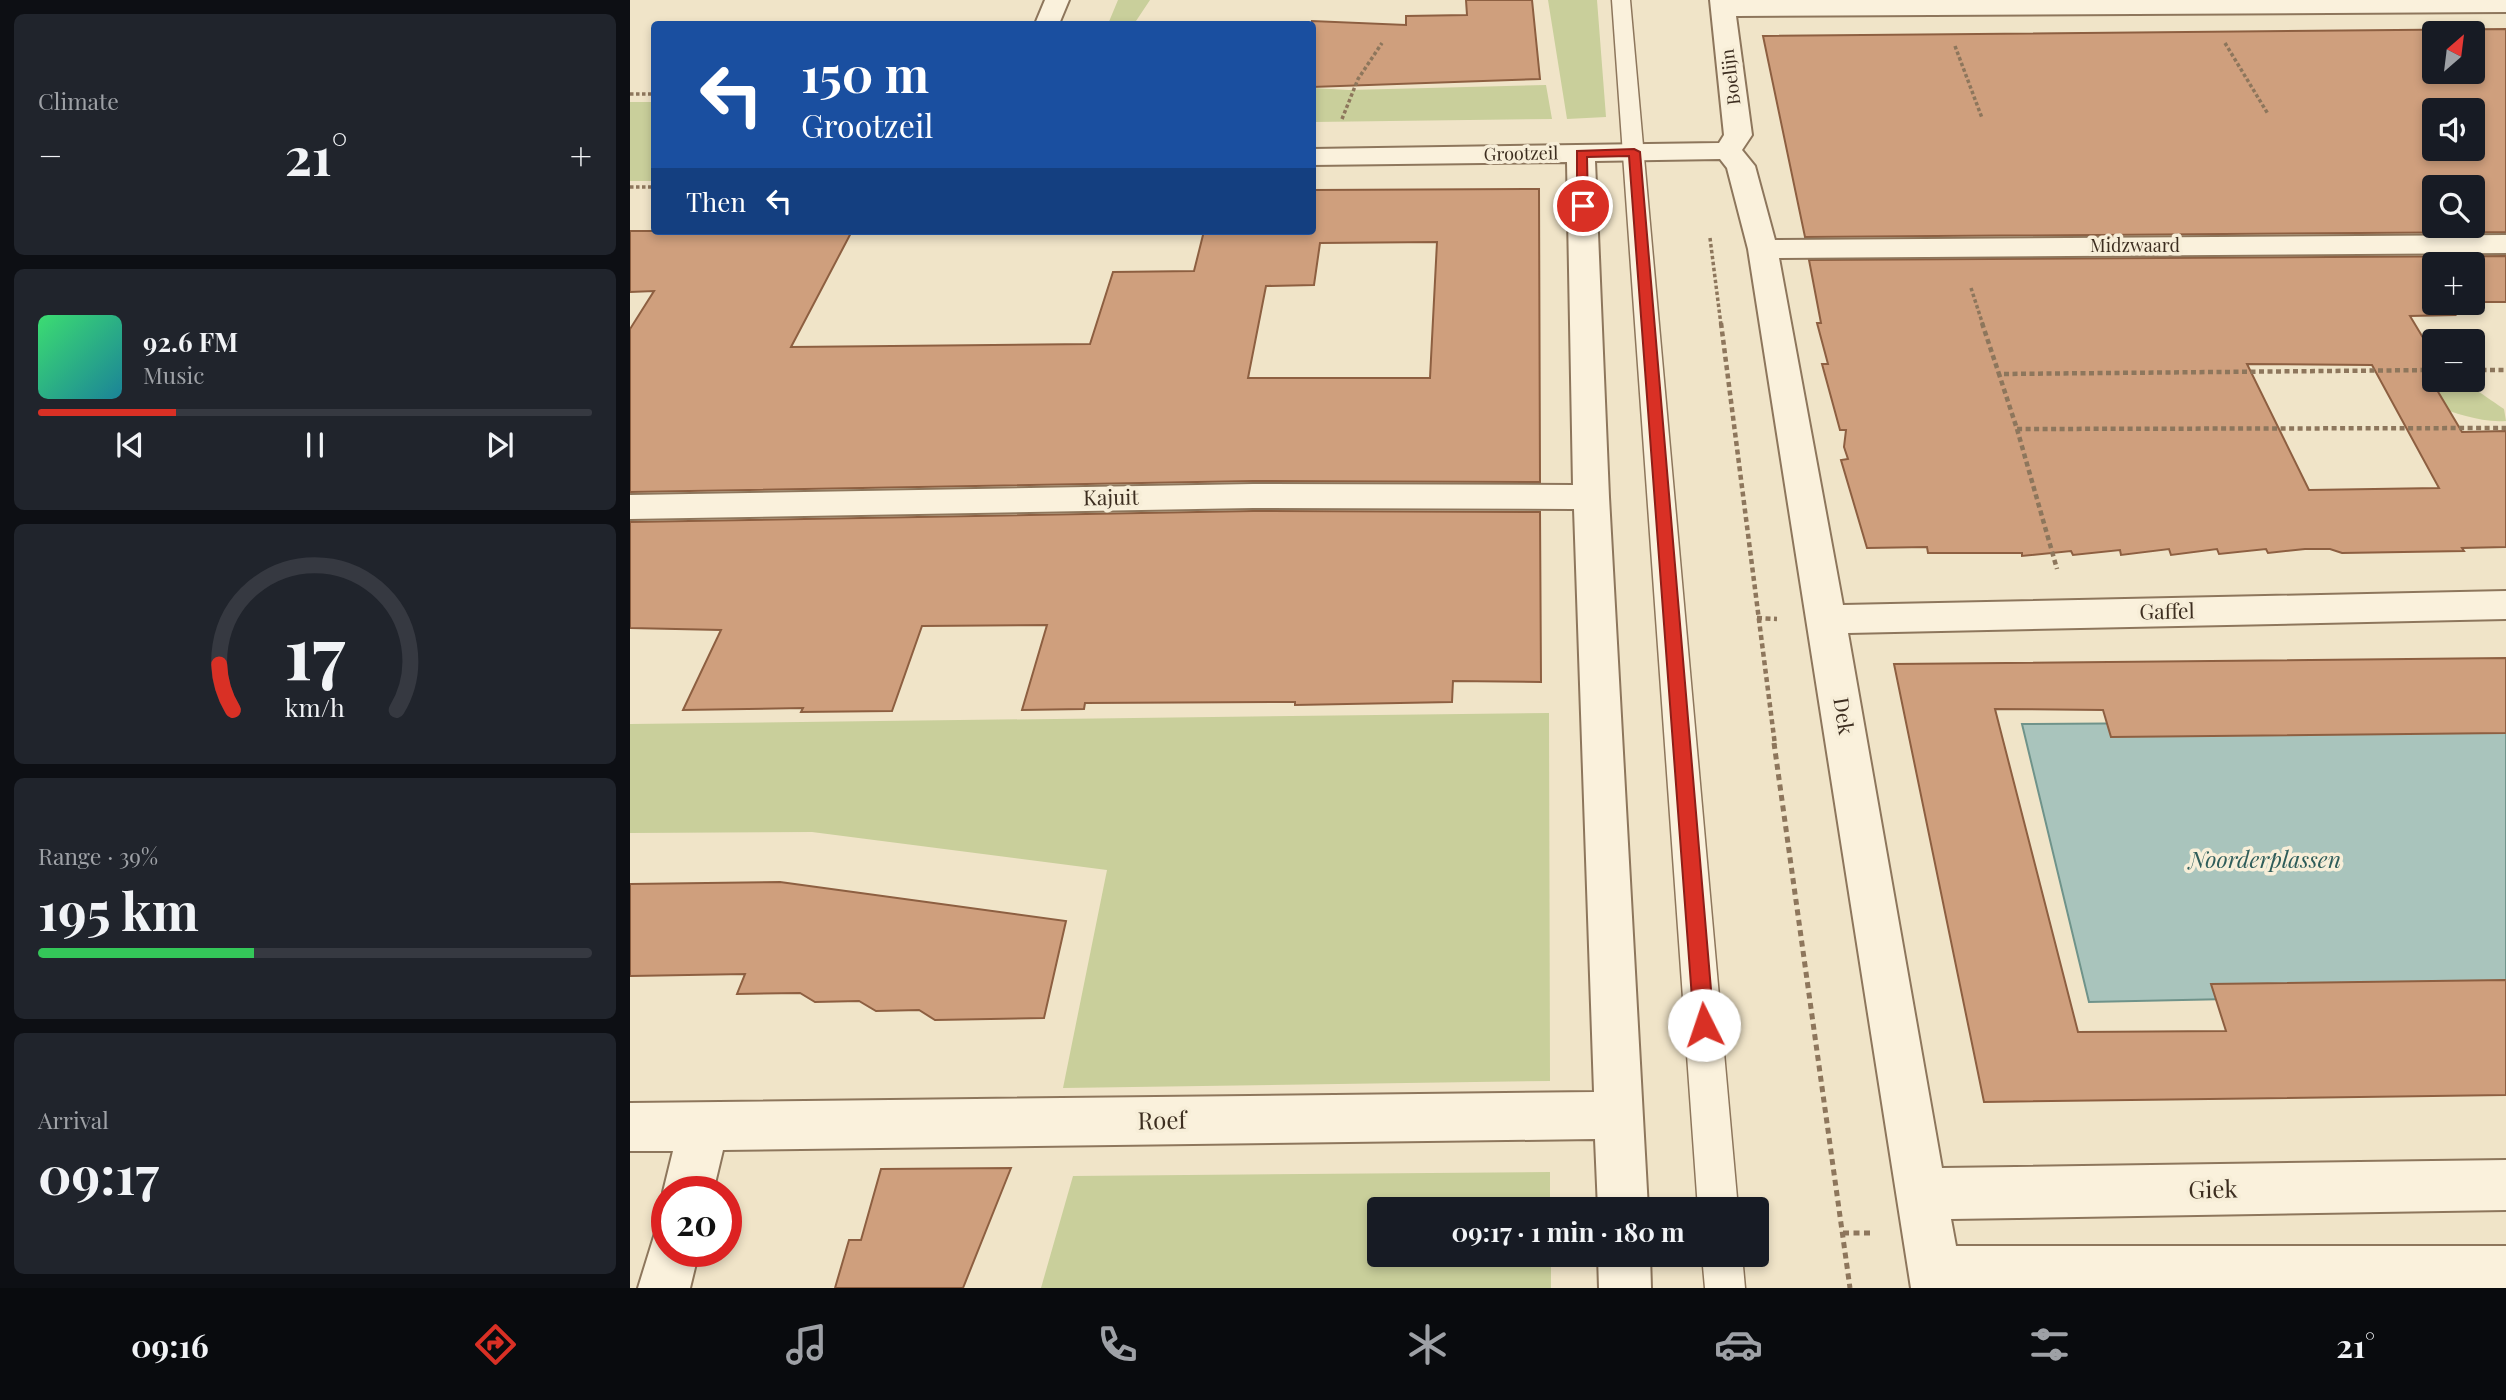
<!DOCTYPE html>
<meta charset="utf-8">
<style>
:root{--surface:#171b24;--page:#20242c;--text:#f1f3f6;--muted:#9ea1a6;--line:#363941;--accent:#d93025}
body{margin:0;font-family:"Playfair Display",serif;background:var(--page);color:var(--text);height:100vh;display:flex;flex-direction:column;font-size:26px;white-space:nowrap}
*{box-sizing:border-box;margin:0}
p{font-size:23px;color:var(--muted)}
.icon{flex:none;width:38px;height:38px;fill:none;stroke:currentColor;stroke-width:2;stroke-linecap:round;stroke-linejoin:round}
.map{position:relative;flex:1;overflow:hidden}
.panel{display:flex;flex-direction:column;gap:14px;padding:14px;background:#0d0f14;width:630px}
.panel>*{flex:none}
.hud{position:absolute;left:21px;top:21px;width:665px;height:214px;border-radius:7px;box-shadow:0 4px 10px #0003;background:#1a4fa0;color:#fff;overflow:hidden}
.needle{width:46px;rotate:28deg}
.controls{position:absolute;left:1792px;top:21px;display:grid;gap:14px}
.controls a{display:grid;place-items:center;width:63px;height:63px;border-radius:7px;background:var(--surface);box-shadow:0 4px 10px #0003;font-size:35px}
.speed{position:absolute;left:21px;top:1176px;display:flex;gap:14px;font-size:35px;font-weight:700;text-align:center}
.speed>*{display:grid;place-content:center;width:91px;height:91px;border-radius:50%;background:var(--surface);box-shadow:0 4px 10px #0003;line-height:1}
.speed .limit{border:10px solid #d22;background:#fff;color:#111}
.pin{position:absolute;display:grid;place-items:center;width:60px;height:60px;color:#fff;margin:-30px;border:4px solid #fff;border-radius:50%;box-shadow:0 2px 7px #0007}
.me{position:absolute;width:77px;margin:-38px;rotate:356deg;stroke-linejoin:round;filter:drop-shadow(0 0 5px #0008)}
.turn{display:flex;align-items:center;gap:24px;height:147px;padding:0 35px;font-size:32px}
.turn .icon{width:91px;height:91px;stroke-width:2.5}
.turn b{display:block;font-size:49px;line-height:60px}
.then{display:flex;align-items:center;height:66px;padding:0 35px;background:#0003;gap:14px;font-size:26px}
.big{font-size:52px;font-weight:700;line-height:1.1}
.panel .widget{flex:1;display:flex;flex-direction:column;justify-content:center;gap:10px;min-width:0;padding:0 24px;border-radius:10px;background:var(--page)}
.panel .dial{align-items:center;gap:0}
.dial svg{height:182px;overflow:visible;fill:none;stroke:var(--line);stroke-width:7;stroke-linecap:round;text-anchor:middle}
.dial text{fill:var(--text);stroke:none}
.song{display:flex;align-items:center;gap:21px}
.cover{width:84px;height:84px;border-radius:10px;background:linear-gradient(135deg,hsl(140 70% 55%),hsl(190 70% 35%))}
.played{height:7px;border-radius:4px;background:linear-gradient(90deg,var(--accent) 25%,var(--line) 25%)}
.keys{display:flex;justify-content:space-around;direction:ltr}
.heat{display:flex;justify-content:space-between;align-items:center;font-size:38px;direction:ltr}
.charge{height:10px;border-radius:5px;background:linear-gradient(90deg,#34c759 39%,var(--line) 0)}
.trip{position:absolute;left:737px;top:1197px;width:402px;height:70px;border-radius:7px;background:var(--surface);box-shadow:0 4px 10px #0003;font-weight:700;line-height:70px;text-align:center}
.tabs{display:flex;height:112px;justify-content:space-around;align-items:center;background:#090b0e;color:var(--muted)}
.tabs .icon{width:49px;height:49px}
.tabs .selected{color:var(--accent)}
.tabs b{font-size:32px;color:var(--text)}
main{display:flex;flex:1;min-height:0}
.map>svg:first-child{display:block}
</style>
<main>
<section class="panel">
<div class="widget"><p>Climate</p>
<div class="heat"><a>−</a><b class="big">21°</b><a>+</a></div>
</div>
<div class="widget">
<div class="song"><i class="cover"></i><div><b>92.6 FM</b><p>Music</p></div></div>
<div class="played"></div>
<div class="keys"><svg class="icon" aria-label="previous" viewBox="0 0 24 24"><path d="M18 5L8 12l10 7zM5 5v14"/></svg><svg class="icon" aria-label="pause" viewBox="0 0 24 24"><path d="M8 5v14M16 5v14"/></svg><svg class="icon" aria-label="next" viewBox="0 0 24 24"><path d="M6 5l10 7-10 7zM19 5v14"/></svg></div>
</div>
<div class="widget dial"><svg viewBox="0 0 100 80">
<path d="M14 69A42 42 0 1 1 86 69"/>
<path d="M14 69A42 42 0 0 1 8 49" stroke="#d93025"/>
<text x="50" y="56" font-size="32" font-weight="700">17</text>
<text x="50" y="72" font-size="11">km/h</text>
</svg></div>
<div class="widget"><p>Range · 39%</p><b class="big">195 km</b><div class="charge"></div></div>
<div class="widget"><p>Arrival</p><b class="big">09:17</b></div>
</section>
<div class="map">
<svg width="1876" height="1288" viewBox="0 0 1876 1288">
<rect width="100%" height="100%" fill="#f0e4c8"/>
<path fill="#c9cf9b" d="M488 0H520L504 24H478Z
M918 0H967L976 117 937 119Z
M916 85 922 119 683 122V88L719 90Z
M0 102H24V181H0Z
M1800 375H1804V380C1838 380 1847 391 1874 409L1876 421C1851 423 1827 413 1803 406Z
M919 713 920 1081 433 1088 477 870 182 832 0 833V724Z
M920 1172V1209H749V1255H921V1288H411L443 1176Z"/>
<path fill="#a9c4bc" stroke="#6f938a" stroke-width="2" d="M1876 721V993L1459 1002 1392 724Z"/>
<path fill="#cf9f7d" stroke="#8d5f41" stroke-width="2" fill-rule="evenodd" d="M836 0H902L910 79 682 87V21L776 25V16L837 15Z
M1876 29V232L1175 237 1133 36ZM1804 33H1843V72H1804ZM1804 110H1843V149H1804ZM1804 187H1843V226H1804Z
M909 189 910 482 623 481 0 492V329L24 291 0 292V231H222L161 347 460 344 483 272 564 271 574 231H682V190ZM807 242 800 378H618L636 286 684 285 690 243Z
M1876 256V302H1843V264H1804V303H1816L1825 315 1780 316 1804 356V385L1832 432 1876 431V547L1832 548 1834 551 1712 553 1700 549H1675L1638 553 1636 549 1589 554 1587 549 1541 555 1539 549 1491 555 1490 550 1443 555 1441 551 1392 556V553H1298L1297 547 1237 548 1211 460 1218 459 1214 447 1216 430H1210L1192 364H1198L1187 323H1191L1179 260ZM1617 364 1742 365 1809 488 1679 490Z
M623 511 910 512 911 682 823 681 822 702 665 705V702L455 703 454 709 392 710 417 625 292 626 262 711 171 712 173 708 53 710 91 630 0 628V522Z
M1876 658V733L1481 737 1473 710 1365 709 1448 1032 1596 1031 1581 984 1876 980V1095L1354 1102 1264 664Z
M150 882 436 921 414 1018 305 1020 289 1010 246 1011 229 1001 185 1002 170 993 107 994 115 974 0 976V884Z
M381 1168 333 1288H205L219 1240H231L251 1169Z"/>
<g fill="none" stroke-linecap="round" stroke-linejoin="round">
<g stroke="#8d765c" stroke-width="3">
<path id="service" d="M982 0H1000L1108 1209H1068Z
M1072 1255H1112L1115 1288H1075Z"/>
</g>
<g stroke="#8d765c" stroke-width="4">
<path id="minor" d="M415 0H439L429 24H405Z
M1080 0H1876V12L1106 16 1122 135 1112 150 1125 166 1145 240 1876 235V253L1149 258 1213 605 1876 591V619L1218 633 1312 1168 1876 1160V1210L1321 1219 1326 1246H1876V1288H1281L1118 249 1097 168 1090 159 965 161 979 497 1018 1209H968L965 1139 93 1150 83 1192H37V1202L33 1192 43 1151H0V1103L964 1092 944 509 623 508 0 519V495L623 484 943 485 937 162 682 165V149L1089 143 1094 135Z
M37 1228V1251H69L60 1288H8L25 1233Z
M968 1255H1020L1021 1288H969Z"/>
</g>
<path stroke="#8d765c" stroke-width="3.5" stroke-dasharray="3.5 2.5" stroke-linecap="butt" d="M1595 43 1638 114
M1325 46 1352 118
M0 94H24
M712 119 728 79 752 43
M0 187H24
M1080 238 1091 325
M1341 288 1353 325"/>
<path stroke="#8d765c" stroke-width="4.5" stroke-dasharray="5 3.5" stroke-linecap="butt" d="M1091 323 1145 745
M1352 323 1369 374
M1804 370 1369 374 1387 429 1876 428
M1843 370H1876
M1387 429 1427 569
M1127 618 1147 619"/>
<path stroke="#8d765c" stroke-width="5" stroke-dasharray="6 4.5" stroke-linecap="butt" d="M1144 743 1220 1288
M1213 1233H1241"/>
<use href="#service" fill="#faf1dc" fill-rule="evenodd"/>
<use href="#minor" fill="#faf1dc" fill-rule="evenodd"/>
</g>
<path fill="#d93025" stroke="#8d1f18" stroke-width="2" d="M1004 149 1010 152 1084 1025 1081 1031 1074 1034 1067 1031 1064 1025 999 156 957 157 958 206 953 210 947 206V151Z"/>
<g text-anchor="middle" stroke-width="7" stroke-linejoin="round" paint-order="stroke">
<g font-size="18" fill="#3d2e20" stroke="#f7eed8">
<text transform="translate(1101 77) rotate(-97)" y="6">Boelijn</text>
<text transform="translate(891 154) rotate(-1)" y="6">Grootzeil</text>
<text x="1505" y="252">Midzwaard</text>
</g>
<g font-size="21" fill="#3d2e20" stroke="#f7eed8">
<text transform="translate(481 498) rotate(-1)" y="7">Kajuit</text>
<text transform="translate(1537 612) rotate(-1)" y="7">Gaffel</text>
<text transform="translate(1213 716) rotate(81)" y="7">Dek</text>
</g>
<g font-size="23" font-style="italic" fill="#2f5d5a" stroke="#f7eed8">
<text x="1635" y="868">Noorderplassen</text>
</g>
<g font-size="24" fill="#3d2e20" stroke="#f7eed8">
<text transform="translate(532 1121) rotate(-1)" y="8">Roef</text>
<text transform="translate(1583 1190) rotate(-1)" y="8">Giek</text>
</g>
</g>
</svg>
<div class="controls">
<a><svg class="needle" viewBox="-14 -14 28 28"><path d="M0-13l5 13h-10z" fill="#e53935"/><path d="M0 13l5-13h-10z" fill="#9ea1a6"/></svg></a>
<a><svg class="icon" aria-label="sound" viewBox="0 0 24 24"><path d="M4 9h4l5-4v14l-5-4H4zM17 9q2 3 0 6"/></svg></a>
<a><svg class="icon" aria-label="search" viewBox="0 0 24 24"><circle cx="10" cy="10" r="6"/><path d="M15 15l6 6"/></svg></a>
<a>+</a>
<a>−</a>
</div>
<div class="speed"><div class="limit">20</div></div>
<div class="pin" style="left:953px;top:206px;background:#d93025"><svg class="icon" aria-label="arrive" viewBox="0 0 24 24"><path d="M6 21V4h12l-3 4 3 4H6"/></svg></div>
<svg class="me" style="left:1074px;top:1025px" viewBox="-20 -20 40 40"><circle r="19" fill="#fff"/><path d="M0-13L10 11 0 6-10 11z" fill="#d93025"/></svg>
<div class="trip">09:17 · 1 min · 180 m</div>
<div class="hud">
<div class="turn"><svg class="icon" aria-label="left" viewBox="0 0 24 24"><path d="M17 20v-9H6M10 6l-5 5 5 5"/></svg><div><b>150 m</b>Grootzeil</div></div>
<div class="then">Then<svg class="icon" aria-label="left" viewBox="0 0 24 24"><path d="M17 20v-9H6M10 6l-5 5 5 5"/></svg></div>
</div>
</div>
</main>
<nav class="tabs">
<b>09:16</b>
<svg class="icon selected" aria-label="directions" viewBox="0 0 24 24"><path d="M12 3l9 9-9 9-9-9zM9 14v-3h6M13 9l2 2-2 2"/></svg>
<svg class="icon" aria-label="music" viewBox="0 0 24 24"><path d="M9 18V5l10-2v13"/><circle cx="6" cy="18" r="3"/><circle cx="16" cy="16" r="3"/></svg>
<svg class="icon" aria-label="phone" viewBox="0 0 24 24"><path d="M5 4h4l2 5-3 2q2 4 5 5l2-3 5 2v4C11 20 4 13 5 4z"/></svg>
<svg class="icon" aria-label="climate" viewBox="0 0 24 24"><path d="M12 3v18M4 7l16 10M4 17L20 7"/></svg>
<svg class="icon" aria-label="car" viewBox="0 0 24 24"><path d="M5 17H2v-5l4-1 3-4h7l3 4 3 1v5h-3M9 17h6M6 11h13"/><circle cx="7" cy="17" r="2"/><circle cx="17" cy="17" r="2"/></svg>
<svg class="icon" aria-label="filters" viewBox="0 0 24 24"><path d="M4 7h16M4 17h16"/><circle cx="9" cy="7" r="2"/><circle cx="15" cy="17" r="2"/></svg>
<b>21°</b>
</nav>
